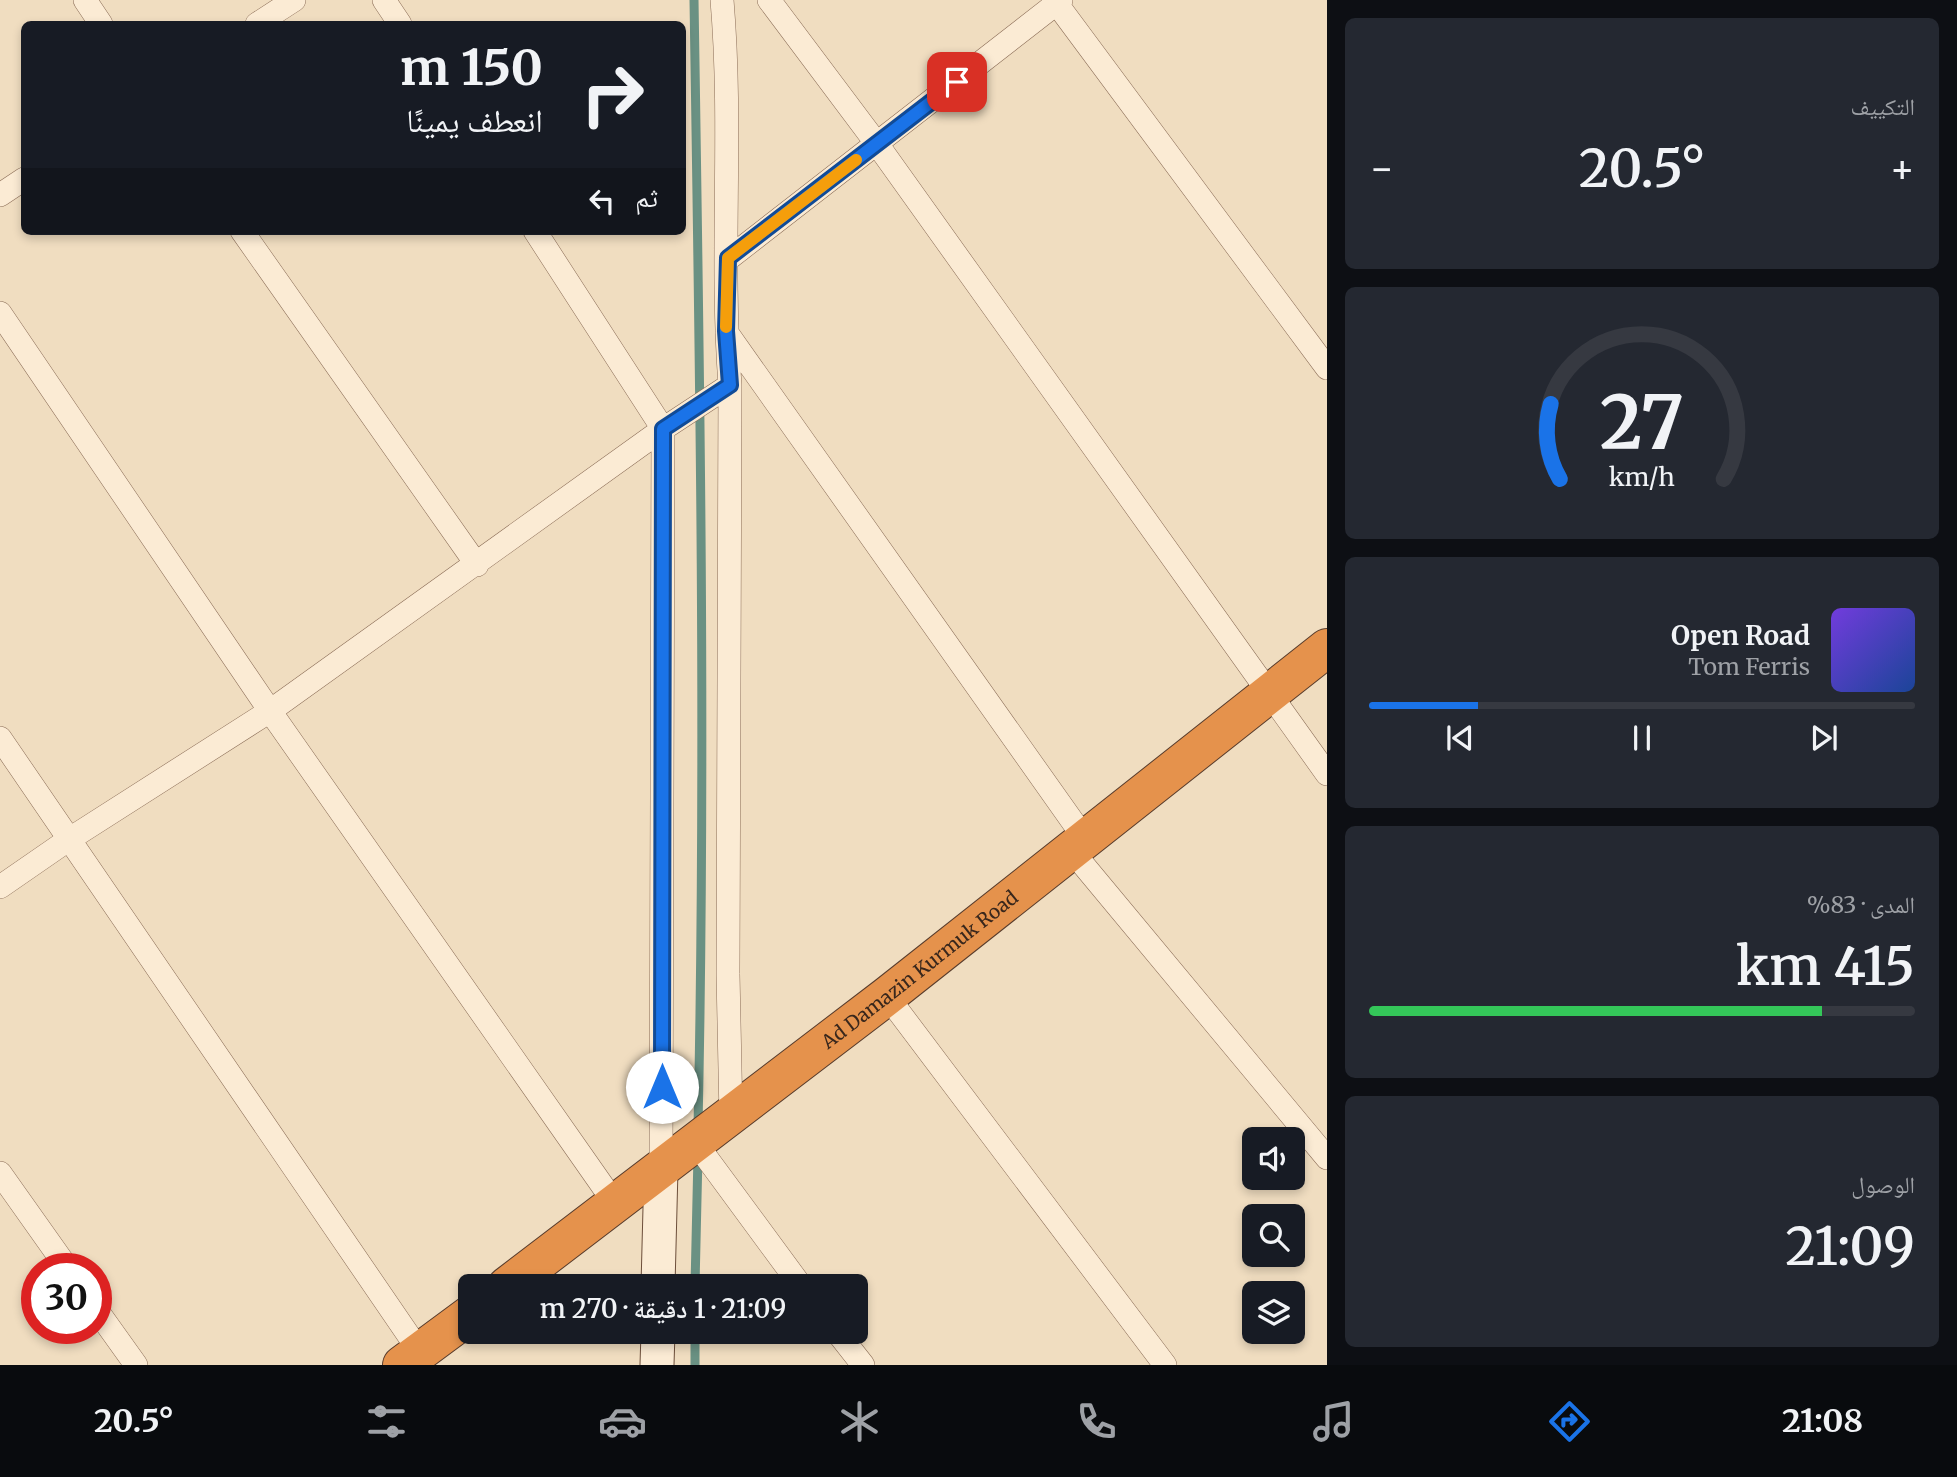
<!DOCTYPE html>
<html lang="ar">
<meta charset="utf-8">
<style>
:root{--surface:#171b24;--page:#242831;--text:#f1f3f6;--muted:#9ea1a6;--line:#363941;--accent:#1a73e8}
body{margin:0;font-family:Merriweather,"Noto Naskh Arabic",serif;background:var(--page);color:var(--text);direction:rtl;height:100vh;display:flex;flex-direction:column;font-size:26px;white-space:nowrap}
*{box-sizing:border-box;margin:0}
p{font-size:23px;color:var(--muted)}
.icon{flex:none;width:38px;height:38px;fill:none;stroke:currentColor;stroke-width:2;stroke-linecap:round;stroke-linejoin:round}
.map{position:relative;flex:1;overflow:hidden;direction:ltr}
.sheet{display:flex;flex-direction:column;gap:18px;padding:18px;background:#0d0f14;width:630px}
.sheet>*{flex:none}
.top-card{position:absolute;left:21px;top:21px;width:665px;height:214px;border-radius:10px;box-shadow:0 4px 10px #0003;direction:rtl;background:#171b24;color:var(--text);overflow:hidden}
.buttons{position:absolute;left:1242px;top:1127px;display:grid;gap:14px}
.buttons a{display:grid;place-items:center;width:63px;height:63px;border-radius:10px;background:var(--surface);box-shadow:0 4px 10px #0003;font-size:35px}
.speed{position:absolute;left:21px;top:1253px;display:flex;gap:14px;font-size:35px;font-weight:700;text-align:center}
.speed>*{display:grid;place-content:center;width:91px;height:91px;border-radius:50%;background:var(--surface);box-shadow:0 4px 10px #0003;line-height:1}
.speed .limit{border:10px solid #d22;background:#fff;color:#111}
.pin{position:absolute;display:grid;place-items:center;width:60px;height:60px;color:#fff;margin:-30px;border-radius:14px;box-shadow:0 4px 10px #0006}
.me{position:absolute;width:77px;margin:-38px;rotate:0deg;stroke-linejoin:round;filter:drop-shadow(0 0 5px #0008)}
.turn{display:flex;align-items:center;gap:24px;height:147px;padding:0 28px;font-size:32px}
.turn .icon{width:91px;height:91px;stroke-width:2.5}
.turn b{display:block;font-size:49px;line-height:60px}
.then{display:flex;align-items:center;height:66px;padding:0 28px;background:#0003;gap:14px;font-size:26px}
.big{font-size:52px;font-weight:600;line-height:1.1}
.sheet .card{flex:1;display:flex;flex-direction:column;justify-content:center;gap:10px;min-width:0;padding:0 24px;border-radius:10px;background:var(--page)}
.sheet .dial{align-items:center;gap:0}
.dial svg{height:182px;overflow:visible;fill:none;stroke:var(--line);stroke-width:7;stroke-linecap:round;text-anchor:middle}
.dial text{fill:var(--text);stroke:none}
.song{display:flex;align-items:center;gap:21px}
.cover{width:84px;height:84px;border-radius:10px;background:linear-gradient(135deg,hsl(260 70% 55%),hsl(220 70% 35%))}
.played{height:7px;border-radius:4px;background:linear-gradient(90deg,var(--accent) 20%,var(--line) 20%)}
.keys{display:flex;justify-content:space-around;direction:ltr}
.heat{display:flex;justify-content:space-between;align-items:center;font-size:38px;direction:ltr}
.charge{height:10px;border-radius:5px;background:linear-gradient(90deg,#34c759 83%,var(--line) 0)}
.trip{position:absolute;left:458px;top:1274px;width:410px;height:70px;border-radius:10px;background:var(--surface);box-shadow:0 4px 10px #0003;font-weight:600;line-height:70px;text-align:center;direction:rtl}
.menu{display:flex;height:112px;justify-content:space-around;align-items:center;background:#090b0e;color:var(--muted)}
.menu .icon{width:49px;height:49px}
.menu .selected{color:var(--accent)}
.menu b{font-size:32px;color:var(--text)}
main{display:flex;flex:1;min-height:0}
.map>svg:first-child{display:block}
</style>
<main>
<section class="sheet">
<div class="card"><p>التكييف</p>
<div class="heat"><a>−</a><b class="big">20.5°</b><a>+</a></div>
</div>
<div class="card dial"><svg viewBox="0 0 100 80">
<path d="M14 69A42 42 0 1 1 86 69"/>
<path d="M14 69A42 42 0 0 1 10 36" stroke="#1a73e8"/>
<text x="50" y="56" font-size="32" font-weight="700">27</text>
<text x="50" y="72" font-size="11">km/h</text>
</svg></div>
<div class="card">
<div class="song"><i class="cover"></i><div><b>Open Road</b><p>Tom Ferris</p></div></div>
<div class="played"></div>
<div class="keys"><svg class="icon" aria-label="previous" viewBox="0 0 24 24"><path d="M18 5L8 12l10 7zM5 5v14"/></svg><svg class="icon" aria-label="pause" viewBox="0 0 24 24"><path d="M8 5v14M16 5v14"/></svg><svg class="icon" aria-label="next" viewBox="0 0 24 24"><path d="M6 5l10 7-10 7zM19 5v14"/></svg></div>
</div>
<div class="card"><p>المدى · 83%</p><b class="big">415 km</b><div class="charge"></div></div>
<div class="card"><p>الوصول</p><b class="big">21:09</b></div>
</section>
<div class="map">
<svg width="1327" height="1365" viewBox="0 0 1327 1365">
<rect width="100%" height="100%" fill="#f0ddc0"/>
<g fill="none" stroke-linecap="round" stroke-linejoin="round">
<path stroke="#6a9183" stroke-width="9" d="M694 0C700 375 706 752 698 1127
M695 1286 698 1155
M695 1332V1365"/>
<g stroke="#8b6d57" stroke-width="24">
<path id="street" d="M85 0 101 24
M384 0 400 24
M722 0C733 128 720 257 730 385L728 974 731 1117
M769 0 877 144 1327 774
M1054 0 1327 368
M257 24 294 0
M0 195 24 179
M242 231 477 565
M535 231 663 429 661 1169
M728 259 1061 0
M0 313 270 711 616 1205
M727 333 1085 839
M0 738 420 1352
M1071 850 1327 1158
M0 887 68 840 270 711 663 429 730 385
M887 996 1165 1365
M695 1142 801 1286
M0 1173 68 1269
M96 1309 136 1365
M837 1332 863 1365"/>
</g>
<g stroke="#6c4e3a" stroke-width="35">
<path id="secondary" d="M658 1286 661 1169
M657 1365 658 1332"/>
</g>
<g stroke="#583c2c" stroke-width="40">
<g id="highway">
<path id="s1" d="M507 1286 887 996 1327 648"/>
<path d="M402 1365 471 1314"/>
</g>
</g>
<use href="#street" stroke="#fbebd4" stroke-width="23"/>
<use href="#secondary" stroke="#fbebd4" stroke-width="33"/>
<use href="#highway" stroke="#e5924c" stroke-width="38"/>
</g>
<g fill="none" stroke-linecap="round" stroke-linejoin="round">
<g stroke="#114b97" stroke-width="18">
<path id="route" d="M662 1087 663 429 730 385 726 331 728 258 957 82"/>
</g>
<use href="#route" stroke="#1a73e8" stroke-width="12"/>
<path stroke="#f59e0b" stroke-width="12" d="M726 327 728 258 856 160"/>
</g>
<g text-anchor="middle" stroke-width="7" stroke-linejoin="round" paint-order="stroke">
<g font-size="19" fill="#39271c" stroke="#f7e8d0">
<text dy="7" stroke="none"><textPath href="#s1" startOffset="520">Ad Damazin Kurmuk Road</textPath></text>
</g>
</g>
</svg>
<div class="buttons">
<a><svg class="icon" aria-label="sound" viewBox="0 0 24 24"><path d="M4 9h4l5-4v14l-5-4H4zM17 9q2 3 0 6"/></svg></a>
<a><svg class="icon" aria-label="search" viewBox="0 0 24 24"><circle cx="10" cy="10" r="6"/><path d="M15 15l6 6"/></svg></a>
<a><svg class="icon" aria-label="layers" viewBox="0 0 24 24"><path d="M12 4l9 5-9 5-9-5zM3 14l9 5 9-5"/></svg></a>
</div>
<div class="speed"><div class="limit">30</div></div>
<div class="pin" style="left:957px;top:82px;background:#d93025"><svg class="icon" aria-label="arrive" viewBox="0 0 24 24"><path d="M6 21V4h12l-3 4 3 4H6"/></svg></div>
<svg class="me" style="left:662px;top:1087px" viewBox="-20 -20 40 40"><circle r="19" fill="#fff"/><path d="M0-13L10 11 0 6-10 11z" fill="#1a73e8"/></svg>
<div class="trip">21:09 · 1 دقيقة · 270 m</div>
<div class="top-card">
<div class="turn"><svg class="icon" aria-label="right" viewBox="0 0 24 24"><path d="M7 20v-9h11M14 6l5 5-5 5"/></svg><div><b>150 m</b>انعطف يمينًا</div></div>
<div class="then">ثم<svg class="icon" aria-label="left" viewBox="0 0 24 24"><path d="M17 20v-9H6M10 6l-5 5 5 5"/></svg></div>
</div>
</div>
</main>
<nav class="menu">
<b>21:08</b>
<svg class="icon selected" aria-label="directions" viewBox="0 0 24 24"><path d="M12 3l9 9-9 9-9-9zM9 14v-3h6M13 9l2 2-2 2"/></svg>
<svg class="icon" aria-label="music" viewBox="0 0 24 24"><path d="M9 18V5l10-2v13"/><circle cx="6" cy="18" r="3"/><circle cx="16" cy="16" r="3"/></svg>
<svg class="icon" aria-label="phone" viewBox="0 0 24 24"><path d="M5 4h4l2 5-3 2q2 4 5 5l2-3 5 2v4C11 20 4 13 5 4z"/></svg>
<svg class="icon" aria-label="climate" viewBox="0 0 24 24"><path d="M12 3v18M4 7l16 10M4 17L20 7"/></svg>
<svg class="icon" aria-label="car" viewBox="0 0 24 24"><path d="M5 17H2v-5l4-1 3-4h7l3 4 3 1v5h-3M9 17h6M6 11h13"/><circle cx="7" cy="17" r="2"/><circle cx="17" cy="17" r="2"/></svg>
<svg class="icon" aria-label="filters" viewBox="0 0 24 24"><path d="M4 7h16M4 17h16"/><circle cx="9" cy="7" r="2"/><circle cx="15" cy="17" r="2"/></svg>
<b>20.5°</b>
</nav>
